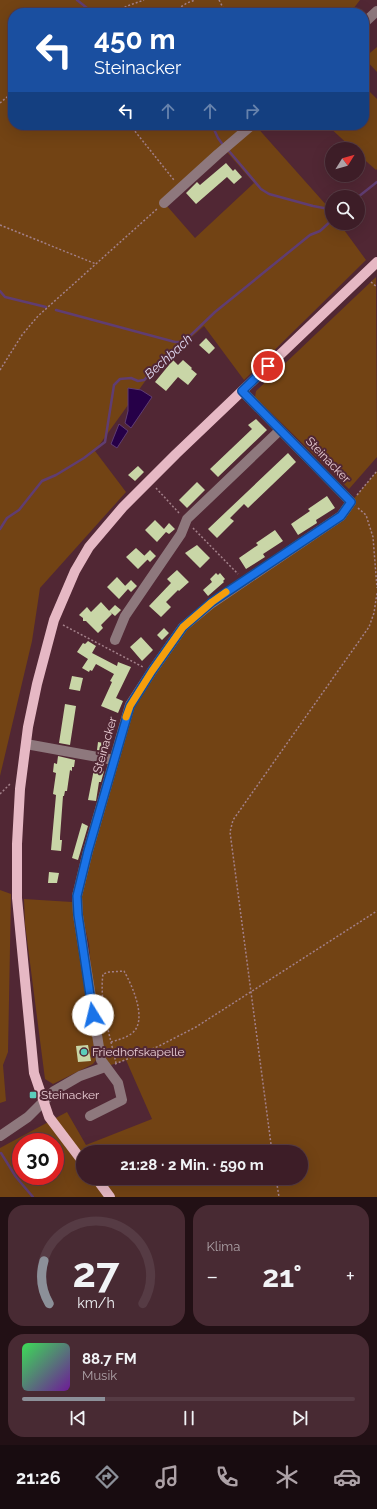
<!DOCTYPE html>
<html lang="de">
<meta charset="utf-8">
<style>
:root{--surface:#3d1d27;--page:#482a33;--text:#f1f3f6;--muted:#ada2a7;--line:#563b44;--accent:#8c9099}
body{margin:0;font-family:Raleway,sans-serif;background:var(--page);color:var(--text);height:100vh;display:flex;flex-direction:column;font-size:15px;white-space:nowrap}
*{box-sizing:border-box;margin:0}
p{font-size:13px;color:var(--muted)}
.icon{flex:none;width:22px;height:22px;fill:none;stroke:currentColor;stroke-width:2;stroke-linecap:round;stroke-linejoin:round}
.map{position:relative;height:1197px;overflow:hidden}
.side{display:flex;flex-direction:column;gap:8px;padding:8px;background:#221015;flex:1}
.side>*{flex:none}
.top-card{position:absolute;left:8px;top:8px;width:361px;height:122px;border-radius:16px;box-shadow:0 4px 16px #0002,0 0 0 1px var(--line);background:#1a4fa0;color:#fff;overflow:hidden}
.needle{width:26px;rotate:53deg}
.fabs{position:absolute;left:325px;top:142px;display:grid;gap:8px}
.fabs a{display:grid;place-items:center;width:40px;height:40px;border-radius:50%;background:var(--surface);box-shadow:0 4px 16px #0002,0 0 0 1px var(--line);font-size:20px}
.speed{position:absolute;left:12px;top:1133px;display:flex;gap:8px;font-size:20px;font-weight:700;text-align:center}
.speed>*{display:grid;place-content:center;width:52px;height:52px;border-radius:50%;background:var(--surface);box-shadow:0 4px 16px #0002,0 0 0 1px var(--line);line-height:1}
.speed .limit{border:6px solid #d22;background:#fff;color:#111}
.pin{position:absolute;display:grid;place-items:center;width:34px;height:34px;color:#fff;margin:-17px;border:2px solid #fff;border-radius:50%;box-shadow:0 1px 4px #0007}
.me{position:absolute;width:44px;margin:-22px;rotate:351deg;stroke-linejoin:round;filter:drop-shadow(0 0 3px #0008)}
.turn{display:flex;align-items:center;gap:14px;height:84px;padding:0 20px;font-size:18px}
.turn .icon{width:52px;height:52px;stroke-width:2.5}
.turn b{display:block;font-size:28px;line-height:34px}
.lanes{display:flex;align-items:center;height:38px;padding:0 20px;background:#0003;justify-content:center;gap:20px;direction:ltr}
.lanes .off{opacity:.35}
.big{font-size:30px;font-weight:700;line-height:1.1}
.side .card{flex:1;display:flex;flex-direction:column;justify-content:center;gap:6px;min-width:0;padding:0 14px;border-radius:16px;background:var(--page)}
.side .dial{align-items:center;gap:0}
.dial svg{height:104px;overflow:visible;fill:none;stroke:var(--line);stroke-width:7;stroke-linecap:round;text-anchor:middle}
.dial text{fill:var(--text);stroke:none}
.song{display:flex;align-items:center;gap:12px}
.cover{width:48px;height:48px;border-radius:6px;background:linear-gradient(135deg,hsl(130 70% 55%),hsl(280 70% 35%))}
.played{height:4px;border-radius:2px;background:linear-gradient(90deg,var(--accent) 25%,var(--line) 25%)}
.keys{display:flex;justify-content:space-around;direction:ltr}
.heat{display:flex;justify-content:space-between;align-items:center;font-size:22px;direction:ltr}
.side .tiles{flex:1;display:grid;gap:8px;grid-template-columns:1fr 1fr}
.card:last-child{grid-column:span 2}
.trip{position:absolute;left:76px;top:1145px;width:232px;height:40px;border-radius:20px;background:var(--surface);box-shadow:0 4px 16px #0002,0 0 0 1px var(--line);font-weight:700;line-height:40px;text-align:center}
.tab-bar{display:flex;height:64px;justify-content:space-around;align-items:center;background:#180c10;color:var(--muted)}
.tab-bar .icon{width:28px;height:28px}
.tab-bar .selected{color:var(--accent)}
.tab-bar b{font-size:18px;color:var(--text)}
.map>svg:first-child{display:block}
</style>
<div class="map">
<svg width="377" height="1197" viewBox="0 0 377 1197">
<rect width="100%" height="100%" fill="#512734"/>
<path fill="#724314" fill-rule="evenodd" d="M0 0H360L350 13H13V125H255L328 207 332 213V223H339L366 260 244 380 204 326 151 373 95 451 126 492 40 588 32 641 0 776ZM227 152 254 183 195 238 167 206Z
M377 47V72L364 58Z
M364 86 377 99V169L376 170 358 154V149H353L327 125H364Z
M376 277 377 457 349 489 255 397 256 391Z
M377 471V1197H0V1148L67 1112 86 1145 152 1119 126 1060 105 1067 96 1029 89 944 79 902 130 705 183 627 293 548 351 502ZM21 1142H55V1176H21ZM83 1152H301V1178H83Z
M0 890 11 894 8 1052 3 1065 6 1101 0 1103Z
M24 899 72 902 78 937 96 1060 93 1064 53 1084 45 1079 25 924Z"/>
<path fill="#260048" stroke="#603d72" d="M128 388 141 390 152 397 131 428 125 423 128 411Z
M119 424 128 431 117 448 111 444Z"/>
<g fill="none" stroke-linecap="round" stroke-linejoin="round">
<path stroke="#603d72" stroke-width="2.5" d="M77 0 87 8 90 13
M212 125 218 138 223 145
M229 151 261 189 269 194 313 206 329 209 332 207
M358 197 377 182
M0 291 5 297 46 307
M56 310 175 342H183
M0 529 7 518 19 510 42 481 56 475 84 458 105 442 114 385 120 379 131 378 138 381 144 380 215 312 310 235 320 231 332 220
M1 1153 16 1177 33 1197"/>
</g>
<path fill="#c9d6a7" d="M226 163 233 171 235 169 242 177 234 184 227 177 196 204 186 193 197 182 200 185Z
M206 338 215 348 209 354 199 345Z
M173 360 178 365 183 360 192 368 191 369 197 374 188 385 178 377 166 391 155 382Z
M256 419 267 430 218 477 210 469 252 429 248 425Z
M288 453 296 462 248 508 244 504 230 518 234 521 217 538 208 529Z
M138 466 144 472 135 481 128 475Z
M197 482 205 490 187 508 179 500Z
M327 496 335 508 316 520 317 523 298 535 291 524 310 511 308 509Z
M155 520 164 529 169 523 175 529 169 534 166 532 157 542 145 530Z
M275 530 283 541 263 554 265 557 246 569 239 558 258 545 256 543Z
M197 545 210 558 200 568 185 553Z
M136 548 148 559 138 569 126 557Z
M150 550 156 556 150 562 144 556Z
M177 570 189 582 179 591 178 590 166 602 171 607 161 617 149 606 171 583 167 579Z
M216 573 218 575 220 573 225 579 223 581 224 582 208 596 203 590 212 582 210 579Z
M117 577 128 589 119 599 107 587Z
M131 580 137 586 131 592 125 586Z
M101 602 112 614 101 625 103 628 98 633 86 621H83V618L79 615 87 607 91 612Z
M115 605 121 610 115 616 109 611Z
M164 628 169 633 162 640 157 635Z
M141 637 153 650 142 661 130 647Z
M88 641 96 646 92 653 117 666 118 662 131 667 116 698 123 701 118 713 101 706 112 682 110 681 114 674 96 664 92 671 90 670 89 672 82 668 88 659 77 652 83 643 85 644Z
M72 676 83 678 80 691 69 689Z
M65 704 76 706 70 745 59 743Z
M98 742 109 744 107 752 97 750Z
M58 756 75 760 74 767H72V771L70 770 67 791H65L64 796H63L60 837V840H62L61 851 51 850 56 795 53 794 56 773 53 772 54 763 57 764Z
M94 769 104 771 101 782H99L96 801 88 800Z
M82 823 88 826 78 860 72 858Z
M49 872 59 873 57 883H48Z
M88 1045 91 1061 78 1062 76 1046Z"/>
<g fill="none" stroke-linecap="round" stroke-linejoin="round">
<path stroke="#a3808a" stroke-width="1.5" stroke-dasharray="2 2" stroke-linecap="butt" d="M219 0 226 13
M114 13 127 6 144 0
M171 13 187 3 195 0
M0 103 13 92
M130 125 174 180
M0 225 96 264
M371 282 377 287
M0 370 22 335 38 316 157 209
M156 488 179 513
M357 495 377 471
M358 508 366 515 373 537 377 588
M193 528 238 574
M63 625 143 667
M0 794 11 783
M111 1042C118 1040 125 1038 131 1034 149 1022 132 985 124 971L109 972 103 974C99 1002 110 1036 116 1063
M115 1064 159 1046 196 1027 377 911
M272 1152 230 832 233 820 369 627 374 613 377 593
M276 1178 279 1197"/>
<path stroke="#8e787d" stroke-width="10" d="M364 23 377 11
M164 203 218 154 252 125
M115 640 125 616 181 534 187 519 280 430
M26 744 114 760
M90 1116 122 1100 118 1083 101 1060 78 915 77 896 88 851 130 705 152 671 183 627 212 603 341 516 351 502 242 391
M0 1136 28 1117 54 1091 80 1076 105 1067"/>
<path stroke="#e6b8c4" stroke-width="10" d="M83 1162 49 1117 34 1073 17 898V844L20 789 28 727 37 684 54 620 75 571 89 547 123 507 176 454 377 262
M96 1178 110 1197"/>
</g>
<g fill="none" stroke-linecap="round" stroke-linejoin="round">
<g stroke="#114b97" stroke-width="10">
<path id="route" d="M93 1015 78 915 77 896 88 851 130 706 152 671 183 627 212 602 341 516 351 502 242 391 268 366"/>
</g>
<use href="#route" stroke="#1a73e8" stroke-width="7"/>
<path stroke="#f59e0b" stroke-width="7" d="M126 717 130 706 152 671 183 627 212 602 226 592"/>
</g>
<g fill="#5bcebb" stroke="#512734" stroke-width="1.5">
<circle cx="84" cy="1052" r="4"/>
<rect x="29" y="1091" width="8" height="8" rx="2"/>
</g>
<g text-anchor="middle" stroke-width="4" stroke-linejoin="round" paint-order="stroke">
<g font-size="12" fill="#e8ccd3" stroke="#512734">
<text transform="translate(328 460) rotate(46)" y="4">Steinacker</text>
<text transform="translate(105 745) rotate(-74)" y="4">Steinacker</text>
</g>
<g font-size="12" fill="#e8ccd3" stroke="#512734" text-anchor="start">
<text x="92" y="1056">Friedhofskapelle</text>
<text x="41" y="1099">Steinacker</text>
</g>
<g font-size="13" font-style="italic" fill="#e0d8f1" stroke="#512734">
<text transform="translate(168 356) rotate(-42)" y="5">Bechbach</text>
</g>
</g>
</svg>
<div class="fabs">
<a><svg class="needle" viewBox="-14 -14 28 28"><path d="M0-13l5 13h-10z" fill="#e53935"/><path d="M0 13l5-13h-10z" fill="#ada2a7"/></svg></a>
<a><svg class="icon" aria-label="search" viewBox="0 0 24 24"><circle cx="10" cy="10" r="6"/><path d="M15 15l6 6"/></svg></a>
</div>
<div class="speed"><div class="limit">30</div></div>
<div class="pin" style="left:268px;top:366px;background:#d93025"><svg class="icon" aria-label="arrive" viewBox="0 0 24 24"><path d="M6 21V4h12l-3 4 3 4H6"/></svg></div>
<svg class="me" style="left:93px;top:1015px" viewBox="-20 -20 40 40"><circle r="19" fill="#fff"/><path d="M0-13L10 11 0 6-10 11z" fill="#1a73e8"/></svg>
<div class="trip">21:28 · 2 Min. · 590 m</div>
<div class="top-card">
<div class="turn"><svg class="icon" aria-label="left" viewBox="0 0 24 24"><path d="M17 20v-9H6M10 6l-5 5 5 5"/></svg><div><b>450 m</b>Steinacker</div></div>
<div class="lanes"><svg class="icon" aria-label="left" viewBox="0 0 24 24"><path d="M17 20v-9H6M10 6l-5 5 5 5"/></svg><svg class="icon off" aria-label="ahead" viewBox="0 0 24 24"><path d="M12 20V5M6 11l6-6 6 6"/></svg><svg class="icon off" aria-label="ahead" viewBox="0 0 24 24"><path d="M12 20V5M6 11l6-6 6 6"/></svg><svg class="icon off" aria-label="right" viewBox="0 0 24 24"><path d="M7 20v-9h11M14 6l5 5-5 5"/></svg></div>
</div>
</div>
<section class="side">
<div class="tiles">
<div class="card dial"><svg viewBox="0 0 100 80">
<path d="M14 69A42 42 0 1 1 86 69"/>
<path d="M14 69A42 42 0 0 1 10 36" stroke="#8c9099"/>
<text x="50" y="56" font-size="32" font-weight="700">27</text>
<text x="50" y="72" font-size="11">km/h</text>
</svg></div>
<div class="card"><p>Klima</p>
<div class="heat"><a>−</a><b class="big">21°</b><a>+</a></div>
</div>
<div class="card">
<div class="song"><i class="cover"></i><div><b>88.7 FM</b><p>Musik</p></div></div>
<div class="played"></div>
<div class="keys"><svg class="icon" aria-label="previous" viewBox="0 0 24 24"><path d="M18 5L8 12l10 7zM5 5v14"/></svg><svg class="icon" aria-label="pause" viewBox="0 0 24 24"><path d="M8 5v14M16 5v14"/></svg><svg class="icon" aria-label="next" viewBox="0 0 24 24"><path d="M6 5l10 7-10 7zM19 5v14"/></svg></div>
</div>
</div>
</section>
<nav class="tab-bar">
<b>21:26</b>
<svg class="icon selected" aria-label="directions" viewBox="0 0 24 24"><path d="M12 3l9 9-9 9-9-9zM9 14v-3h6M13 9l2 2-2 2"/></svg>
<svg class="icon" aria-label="music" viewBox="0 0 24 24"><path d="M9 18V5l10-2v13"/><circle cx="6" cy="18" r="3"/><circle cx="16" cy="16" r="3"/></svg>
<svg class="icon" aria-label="phone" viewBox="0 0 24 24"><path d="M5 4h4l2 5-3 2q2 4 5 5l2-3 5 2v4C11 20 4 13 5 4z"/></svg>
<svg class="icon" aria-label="climate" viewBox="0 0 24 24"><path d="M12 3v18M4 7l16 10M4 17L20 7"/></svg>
<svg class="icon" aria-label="car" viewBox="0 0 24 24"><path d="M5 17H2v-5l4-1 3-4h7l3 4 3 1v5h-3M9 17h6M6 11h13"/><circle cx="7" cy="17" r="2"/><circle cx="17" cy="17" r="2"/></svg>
</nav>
